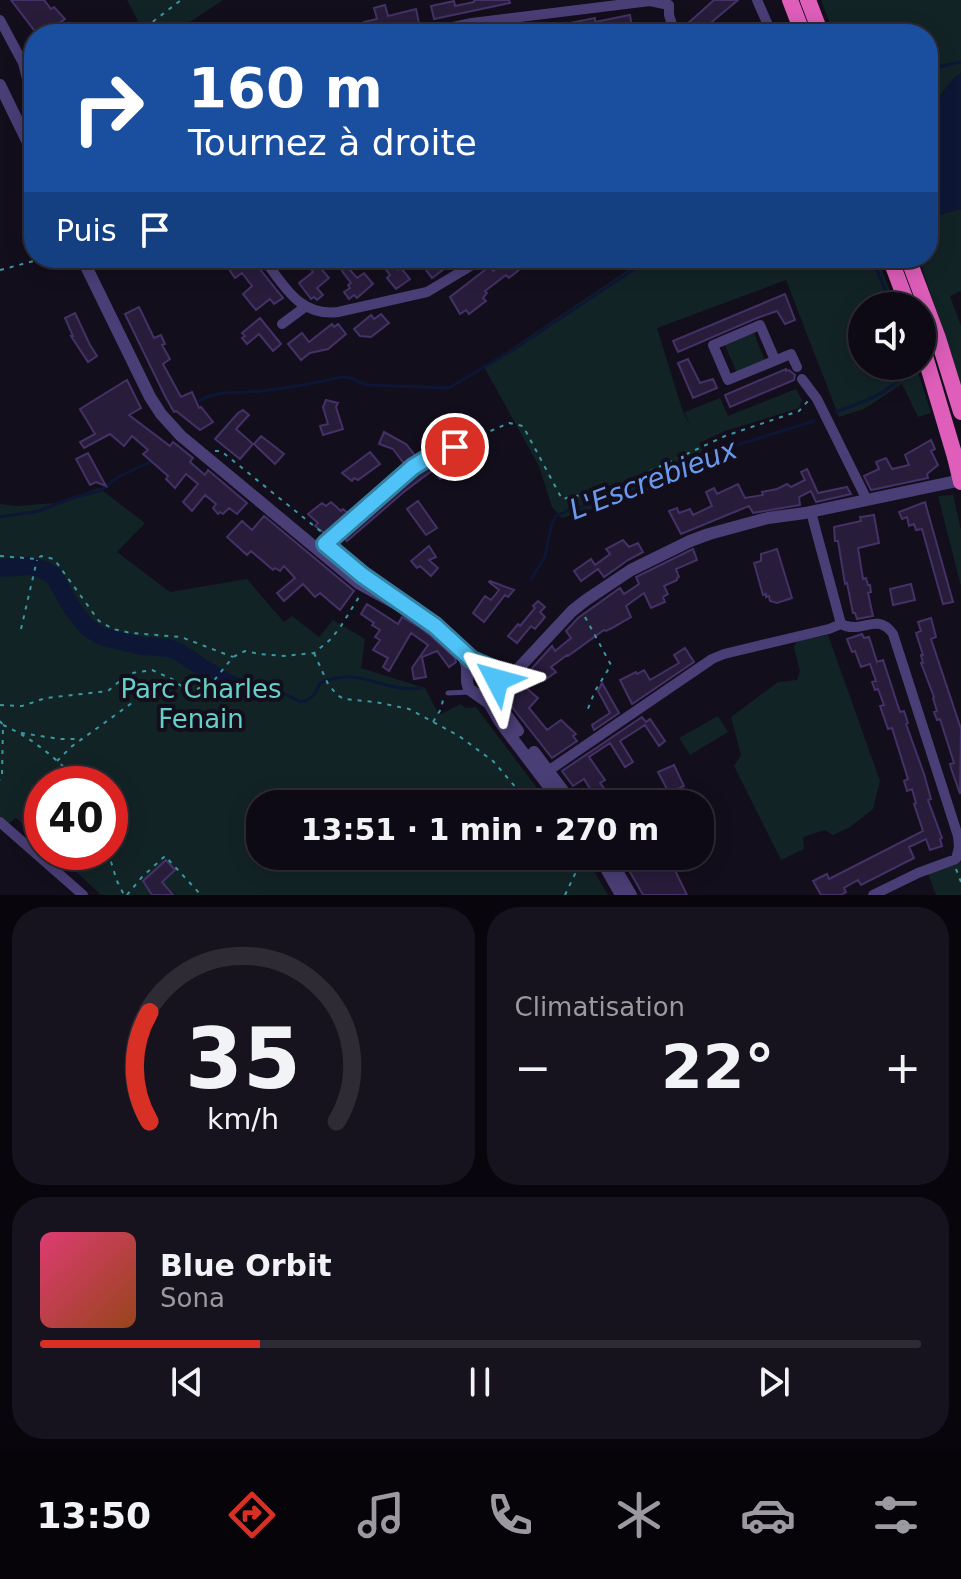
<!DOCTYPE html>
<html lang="fr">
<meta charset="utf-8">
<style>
:root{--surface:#0e0a15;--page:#17131e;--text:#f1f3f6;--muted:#9b9aa0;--line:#2e2b34;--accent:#d93025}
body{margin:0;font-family:"DejaVu Sans",sans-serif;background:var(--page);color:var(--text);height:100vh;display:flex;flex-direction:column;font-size:30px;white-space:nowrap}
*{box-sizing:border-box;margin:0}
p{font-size:26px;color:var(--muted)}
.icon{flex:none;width:44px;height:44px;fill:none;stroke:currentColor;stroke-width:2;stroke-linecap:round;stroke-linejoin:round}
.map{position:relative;height:895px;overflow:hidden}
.panel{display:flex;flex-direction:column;gap:12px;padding:12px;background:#08060c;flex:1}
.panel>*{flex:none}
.hud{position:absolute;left:24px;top:24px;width:914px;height:244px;border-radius:32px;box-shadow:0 4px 20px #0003,0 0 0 2px var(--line);background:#1a4fa0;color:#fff;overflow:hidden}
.fabs{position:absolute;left:848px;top:292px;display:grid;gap:16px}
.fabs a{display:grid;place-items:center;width:88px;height:88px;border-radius:50%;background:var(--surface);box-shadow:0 4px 20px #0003,0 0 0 2px var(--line);font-size:40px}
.speed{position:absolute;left:24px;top:766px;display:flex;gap:16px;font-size:40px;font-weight:700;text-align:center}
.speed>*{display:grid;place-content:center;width:104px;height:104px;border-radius:50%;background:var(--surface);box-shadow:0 4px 20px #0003,0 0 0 2px var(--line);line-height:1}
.speed .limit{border:12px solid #d22;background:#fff;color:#111}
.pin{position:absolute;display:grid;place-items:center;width:68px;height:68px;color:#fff;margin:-34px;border:4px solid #fff;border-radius:50%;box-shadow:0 2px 8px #0007}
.me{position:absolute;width:88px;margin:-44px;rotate:309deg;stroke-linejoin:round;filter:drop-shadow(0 0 6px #0008)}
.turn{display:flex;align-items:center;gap:28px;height:168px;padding:0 32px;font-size:36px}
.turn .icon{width:104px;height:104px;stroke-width:2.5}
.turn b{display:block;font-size:56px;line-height:68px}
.then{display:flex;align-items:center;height:76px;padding:0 32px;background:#0003;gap:16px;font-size:30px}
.big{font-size:60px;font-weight:600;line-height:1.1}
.panel .card{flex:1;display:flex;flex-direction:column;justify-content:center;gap:12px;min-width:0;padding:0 28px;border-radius:32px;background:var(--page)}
.panel .dial{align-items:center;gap:0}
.dial svg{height:208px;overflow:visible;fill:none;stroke:var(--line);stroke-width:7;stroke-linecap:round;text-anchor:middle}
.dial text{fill:var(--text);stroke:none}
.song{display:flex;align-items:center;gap:24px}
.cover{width:96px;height:96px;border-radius:12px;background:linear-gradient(135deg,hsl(340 70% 55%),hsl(20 70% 35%))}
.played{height:8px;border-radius:4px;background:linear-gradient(90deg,var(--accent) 25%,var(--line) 25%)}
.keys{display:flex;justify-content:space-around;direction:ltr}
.heat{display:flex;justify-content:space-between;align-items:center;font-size:44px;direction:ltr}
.panel .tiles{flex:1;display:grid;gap:12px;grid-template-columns:1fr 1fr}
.card:last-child{grid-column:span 2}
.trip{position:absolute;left:246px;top:790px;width:468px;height:80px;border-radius:32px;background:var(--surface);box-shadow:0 4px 20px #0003,0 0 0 2px var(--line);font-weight:600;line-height:80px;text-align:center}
.menu{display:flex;height:128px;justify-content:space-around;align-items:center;background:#060408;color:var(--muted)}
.menu .icon{width:56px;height:56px}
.menu .current{color:var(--accent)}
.menu b{font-size:36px;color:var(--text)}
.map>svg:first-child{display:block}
</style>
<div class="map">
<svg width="961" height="895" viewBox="0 0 961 895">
<rect width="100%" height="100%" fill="#130e1c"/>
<path fill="#122326" d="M127 0H223L172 34H122L138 21Z
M821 0H961V73C947 82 943 96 929 108L928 34H834Z
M928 201 934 216 961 209V291L950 296 961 326V388L919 258H928Z
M646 258H877L896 306H862V366H916L931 413 918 417 902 384 864 409 839 417 786 280 657 328 682 409 690 426 685 412 720 398 728 416 796 389 802 400 799 408 725 431 699 443 706 459C665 491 610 502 562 518L552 507 539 466 484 367Z
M753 331 765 361 737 373 724 343Z
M99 488 145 523 117 552 170 592 247 579 284 622 292 616 319 637 333 620 365 639 361 668 425 688 439 715 461 704 465 708 476 707 549 804H260V856H585L608 895H101L55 852H110V784H42V841L16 818 0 829V504L18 506 54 503Z
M953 495 961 530V586L938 496Z
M828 635 880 781 873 809 850 827 833 835 825 830 803 837 804 849 781 860 734 766 741 755 731 717 778 682 797 680 800 671 794 647 797 641Z
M718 716 728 732 690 755 679 738Z
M961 863V895H936L928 874Z"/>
<path fill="#0e1636" d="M961 73V209L934 216 928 201V107H929C944 96 947 82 961 73Z"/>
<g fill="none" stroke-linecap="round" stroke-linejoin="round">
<path stroke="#0e1636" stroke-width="3" d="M928 69 961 62
M872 258 892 306
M199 401C217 389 240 394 261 391 288 388 315 383 342 377H348L367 385 449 388 514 349 651 258
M836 412C861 402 896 393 908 366
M0 517 39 511 75 497 100 491 118 477 150 462 153 458
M531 579 545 557 551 526 556 516 569 510 627 494 724 449 814 421
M243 688 277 690 301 702C312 700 316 693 320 683 360 665 382 693 421 688"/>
<path stroke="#0e1636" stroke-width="18" d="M0 568 31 566 44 570 54 576 72 608 88 628 103 637 142 646 168 648 177 651 227 683 243 688"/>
</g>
<path fill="#281c3b" stroke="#443165" stroke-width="2" d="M11 0H44L51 9 54 7 65 19 58 24 65 34H37Z
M474 0H509L510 3 434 19 431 6 454 1 455 6 474 2Z
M714 0H738L707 26 709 28 702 34H691L685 26Z
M385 5 388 16 416 9 419 23 393 29 392 23 376 27 377 34H356L355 27 365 25 364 22 377 19 374 8Z
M630 15 632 27 609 32 607 26 593 30 594 34H581L580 28 572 34H550L545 28 595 18V22Z
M229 258H251L283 298 274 304 270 299 256 310 243 294 252 286 242 273 235 278 230 271 234 265Z
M425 258H442L448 266 432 278 420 262Z
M510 258H534L509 278 506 275 485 291 487 293 483 298 486 301 469 314 466 310 460 314 450 297 490 266 493 271Z
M390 260 398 270 401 268 410 279 396 289 387 278 390 275 383 266Z
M317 264 329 278 317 288 323 295 317 300 314 297 311 299 299 283 313 272 311 269Z
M345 264 357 278 364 273 373 284 357 298 354 295 349 299 344 292 350 288 348 285 351 283 342 271Z
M785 294 795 320 785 324 777 311 757 318 678 352 673 341Z
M139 307 154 338 161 335 165 344 162 345 170 359 163 364 181 397 192 392 199 408 201 407 213 422 200 430 176 411 174 412 165 396 125 314Z
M75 313 90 345 97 356 88 362 71 336H73L65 318Z
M381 314 389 323 371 337 360 336 354 329 371 315 374 319Z
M260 318 281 344 273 351 259 334 247 344 242 338 245 336 242 333Z
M332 324 334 327 338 324 346 334 328 349 310 353 301 360 288 344 302 333 309 342Z
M688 359 700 383 713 379 717 388 693 398 678 363Z
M786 369V371L789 370 795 375 794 380 730 407 725 395Z
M127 380 141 408 129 415 170 446 173 442 193 458 190 462 205 475 208 470 247 503 237 514 229 508 223 514 220 512 218 514 213 508 216 504 205 495 192 511 183 502 198 484 186 474 175 488 166 479 168 476 143 454 148 450 132 436 124 446 110 434 84 448 80 442 95 434 80 409Z
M326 400 338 403 336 407 343 429 323 435 320 426 328 424 323 407Z
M243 410 249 415 236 429 253 444 240 459 215 439 238 413Z
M384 432 406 444 417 458 406 466 393 449 379 444Z
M261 436 284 454 275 464 254 444Z
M931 440 935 449 931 451 938 465 927 474 928 478 871 490 864 476 879 469 876 462 886 458 892 469 909 465 905 455Z
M370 452 380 464 358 480 354 478 352 481 342 473Z
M88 453 106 486 96 482 90 485 76 459Z
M449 456 457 468 440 479 433 470 405 491 347 541 343 536 416 471Z
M807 469 818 493 847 487 851 494 816 502 811 491 799 497 800 505 753 513 749 506 681 534 669 511 677 508 679 513 690 509 693 515 712 506 706 492 714 488 717 494 738 484 745 498 763 495 762 492 777 489 787 484 791 487 805 480 801 472Z
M418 501 437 528 426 535 407 509Z
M331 502 341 511 343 509 350 515 327 535 315 526 318 523 308 514 322 503 326 506Z
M925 502 953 602 943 604 922 529 916 530 914 524 909 526 907 517 902 519 899 512Z
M874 515 879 543 858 548 863 579 866 578 868 585H870L871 592 868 593 873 616 857 619 855 613H853L847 583 845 584 838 541H835L834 527 861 521 860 517Z
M264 516 354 591 340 610 320 593 315 597 303 584 284 601 277 593 295 578 284 566 280 571 275 568 273 570 251 551 247 555 227 537 242 521 252 530Z
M623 540 629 547 638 543 643 552 628 560 604 577 598 569 581 581 574 571 591 559 595 565 610 554 606 549Z
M429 546 436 557 429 560 438 568 431 576 420 566 417 568 411 561Z
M693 549 697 560 676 569 679 577 677 578V580L664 586 668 594 663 597 665 602 651 608 644 593 626 606 631 617 612 628 606 631 604 630 568 656 567 655 551 667 556 672 543 681 537 672 525 687 538 698 529 708 547 730 561 720 576 734 573 736 577 741 552 758 508 702 507 696 552 646 555 651 571 638 566 631 578 618 620 588 624 594 639 584 636 577Z
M777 549 792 598 777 603 770 601 769 596 766 597V594L763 595 754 563 761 561V554Z
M490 581 514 590 508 597 505 595 484 622 473 613 485 596 491 600 499 590 489 582Z
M911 584 915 600 893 605 890 589Z
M538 601 545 607 540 612 545 617 535 629 531 626 517 643 508 636 518 624 520 626 535 608 533 606Z
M367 604 398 624 402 617 419 627 431 636 455 658 456 662 449 667 437 651 422 657 426 677 414 679 412 668 428 645 411 633 389 671 383 667 388 658 373 650 380 640 375 637 380 630 372 625 374 623 361 614Z
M931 618 936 637 931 639 961 729 960 794 951 768 950 764 954 763 940 719 937 720 934 712 937 711 933 698 934 697 921 663H923L921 655H923L916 633 921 631 918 622Z
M862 634 864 638 869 637 877 662 883 660 900 712 904 711 908 723 906 724 924 774 931 799 928 800 942 838 940 839 942 846 930 850 926 839 909 847 914 858 861 885 858 880 844 888 846 892 841 895H821L813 881 827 874 829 879 923 831 914 804 916 803 912 789 907 791 904 781 908 779 892 728 888 729 880 706 884 705 878 689 875 690 872 682 876 681 870 664 861 667 855 651 852 652 847 639Z
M685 648 694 662 632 704 620 680 636 672 637 674 644 670 650 680 679 663 674 655Z
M602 683 619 713 594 730 592 725 610 713 598 691Z
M642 717 646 722 650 719 665 741 659 746 645 725 620 741 633 762 625 767 610 743 589 757 605 780 600 783 607 792 603 797 605 799 598 804H586L582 798 592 792 584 779 573 786 562 771Z
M674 765 684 786 669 793 658 772Z
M621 856H668L687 895H643Z
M166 860 175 870 162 882 173 895H152L143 881Z"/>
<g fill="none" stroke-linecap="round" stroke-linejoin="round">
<path stroke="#3b97a2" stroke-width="2" stroke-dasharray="4 6" stroke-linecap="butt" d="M137 34 181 0
M0 270 45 258
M463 443 509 423 523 426 562 499 614 488 725 436 799 411 808 401
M215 451H221L324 534
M0 556 37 559 41 556 54 559 99 621 113 629 131 633 181 637 233 657
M585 617 611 665 595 691 587 711
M21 629 37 560
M314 653 328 684 337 695 344 699 375 702 409 709 459 736 493 761 530 804
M0 705 22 706 46 698 108 691 121 680 132 673 152 670 172 679 184 688 197 689 212 683 233 657 245 651 260 654 284 656 314 653 331 639 341 626 359 597
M0 721 3 725 2 776 0 780
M433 722 441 709 443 700
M3 725C33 738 59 761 81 784
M21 733 60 739H82
M57 761 71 747 143 695 165 686 183 688
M108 852 117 881 124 895
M956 869 961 882
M127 895 142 877 165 856 201 895
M565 895 575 874V861L585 856"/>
<path stroke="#4a3e76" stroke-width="5" d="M325 544 413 467 426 459 455 447
M448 693 470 692"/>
<path stroke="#4a3e76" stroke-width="10" d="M757 0 772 34
M669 5V15L675 34
M0 20 23 63 34 106
M420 34 472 23 650 1 669 5
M263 258C284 285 299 317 338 312L427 292 484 258
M282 324 305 307
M775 360 760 325 713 345 728 380 791 354 797 367
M802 379 817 399 867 500
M811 512 841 624C861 635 877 611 893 634L958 836 959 847 956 859 918 873 873 895
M548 771 712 659 724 654 829 629 841 624
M0 822 83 895"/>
<path stroke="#4a3e76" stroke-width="12" d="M0 85 34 155
M82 258 150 397 161 414 181 436 358 583 429 622
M332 550 371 581
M425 619C442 632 457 652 475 662 481 666 488 665 493 670 505 682 492 695 479 695
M463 655 467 666V682L469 689 489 703 500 722 562 804
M497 683 518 669 572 611 586 600 631 570 690 541 709 534 768 518 805 513 961 480
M496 687 500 706 518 731
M534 752 573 804
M599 856 621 895
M608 856 631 895"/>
<path stroke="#de5eba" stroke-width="16" d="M790 0 803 34
M808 0 821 34
M890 258 908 306
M908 258 938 338 961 412
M922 346 955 457"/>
<path stroke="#de5eba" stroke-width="16" d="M955 457 961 482"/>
</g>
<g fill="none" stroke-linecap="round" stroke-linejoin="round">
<g stroke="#337fa1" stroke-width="20">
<path id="route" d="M455 447 426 459 413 467 325 544 362 575 435 626 472 660 491 668 496 674 497 680"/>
</g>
<use href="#route" stroke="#4fc3f7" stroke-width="14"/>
</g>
<g text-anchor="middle" stroke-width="8" stroke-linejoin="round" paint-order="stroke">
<g font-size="26" fill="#64d0c7" stroke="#130e1c">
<text x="201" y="698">Parc Charles<tspan x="201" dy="30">Fenain</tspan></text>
</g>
<g font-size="28" font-style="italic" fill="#699aed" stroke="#130e1c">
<text transform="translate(653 479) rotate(-21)" y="10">L'Escrebieux</text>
</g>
</g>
</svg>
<div class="fabs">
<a><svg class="icon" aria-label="sound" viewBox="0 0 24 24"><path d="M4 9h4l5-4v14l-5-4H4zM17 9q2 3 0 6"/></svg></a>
</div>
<div class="speed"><div class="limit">40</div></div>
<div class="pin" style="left:455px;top:447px;background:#d93025"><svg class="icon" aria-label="arrive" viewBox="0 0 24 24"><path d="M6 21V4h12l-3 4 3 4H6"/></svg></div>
<svg class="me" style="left:497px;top:680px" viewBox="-20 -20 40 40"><path d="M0-17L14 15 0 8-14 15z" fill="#4fc3f7" stroke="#fff" stroke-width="4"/></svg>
<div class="trip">13:51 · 1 min · 270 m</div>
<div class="hud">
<div class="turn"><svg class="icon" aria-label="right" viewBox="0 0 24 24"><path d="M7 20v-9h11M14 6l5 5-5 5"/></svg><div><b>160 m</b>Tournez à droite</div></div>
<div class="then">Puis<svg class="icon" aria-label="arrive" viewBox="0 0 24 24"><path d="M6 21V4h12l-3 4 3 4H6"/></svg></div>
</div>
</div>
<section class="panel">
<div class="tiles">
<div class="card dial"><svg viewBox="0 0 100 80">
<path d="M14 69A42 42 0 1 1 86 69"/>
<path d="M14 69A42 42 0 0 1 14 27" stroke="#d93025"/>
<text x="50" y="56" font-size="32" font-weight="700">35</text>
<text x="50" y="72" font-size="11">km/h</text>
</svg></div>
<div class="card"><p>Climatisation</p>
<div class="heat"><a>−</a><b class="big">22°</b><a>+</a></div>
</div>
<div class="card">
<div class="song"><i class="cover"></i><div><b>Blue Orbit</b><p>Sona</p></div></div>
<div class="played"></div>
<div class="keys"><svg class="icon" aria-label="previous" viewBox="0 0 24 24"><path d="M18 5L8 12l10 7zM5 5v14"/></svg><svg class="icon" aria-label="pause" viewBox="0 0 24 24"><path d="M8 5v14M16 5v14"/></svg><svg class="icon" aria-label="next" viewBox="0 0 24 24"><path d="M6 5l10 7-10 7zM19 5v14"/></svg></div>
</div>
</div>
</section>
<nav class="menu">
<b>13:50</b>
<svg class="icon current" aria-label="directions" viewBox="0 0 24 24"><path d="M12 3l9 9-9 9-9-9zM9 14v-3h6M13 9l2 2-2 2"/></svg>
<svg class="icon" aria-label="music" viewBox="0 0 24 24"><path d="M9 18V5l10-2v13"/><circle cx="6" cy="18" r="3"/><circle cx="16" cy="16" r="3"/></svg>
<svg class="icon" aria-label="phone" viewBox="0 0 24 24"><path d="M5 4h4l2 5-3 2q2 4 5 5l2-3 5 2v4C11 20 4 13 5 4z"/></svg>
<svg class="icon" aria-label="climate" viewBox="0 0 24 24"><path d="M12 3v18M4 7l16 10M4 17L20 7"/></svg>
<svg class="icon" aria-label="car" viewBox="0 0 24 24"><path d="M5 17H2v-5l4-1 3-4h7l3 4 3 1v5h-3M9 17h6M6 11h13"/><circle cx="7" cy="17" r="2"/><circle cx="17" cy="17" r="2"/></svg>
<svg class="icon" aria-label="filters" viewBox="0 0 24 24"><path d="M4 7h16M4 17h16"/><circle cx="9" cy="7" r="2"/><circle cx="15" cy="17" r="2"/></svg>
</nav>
